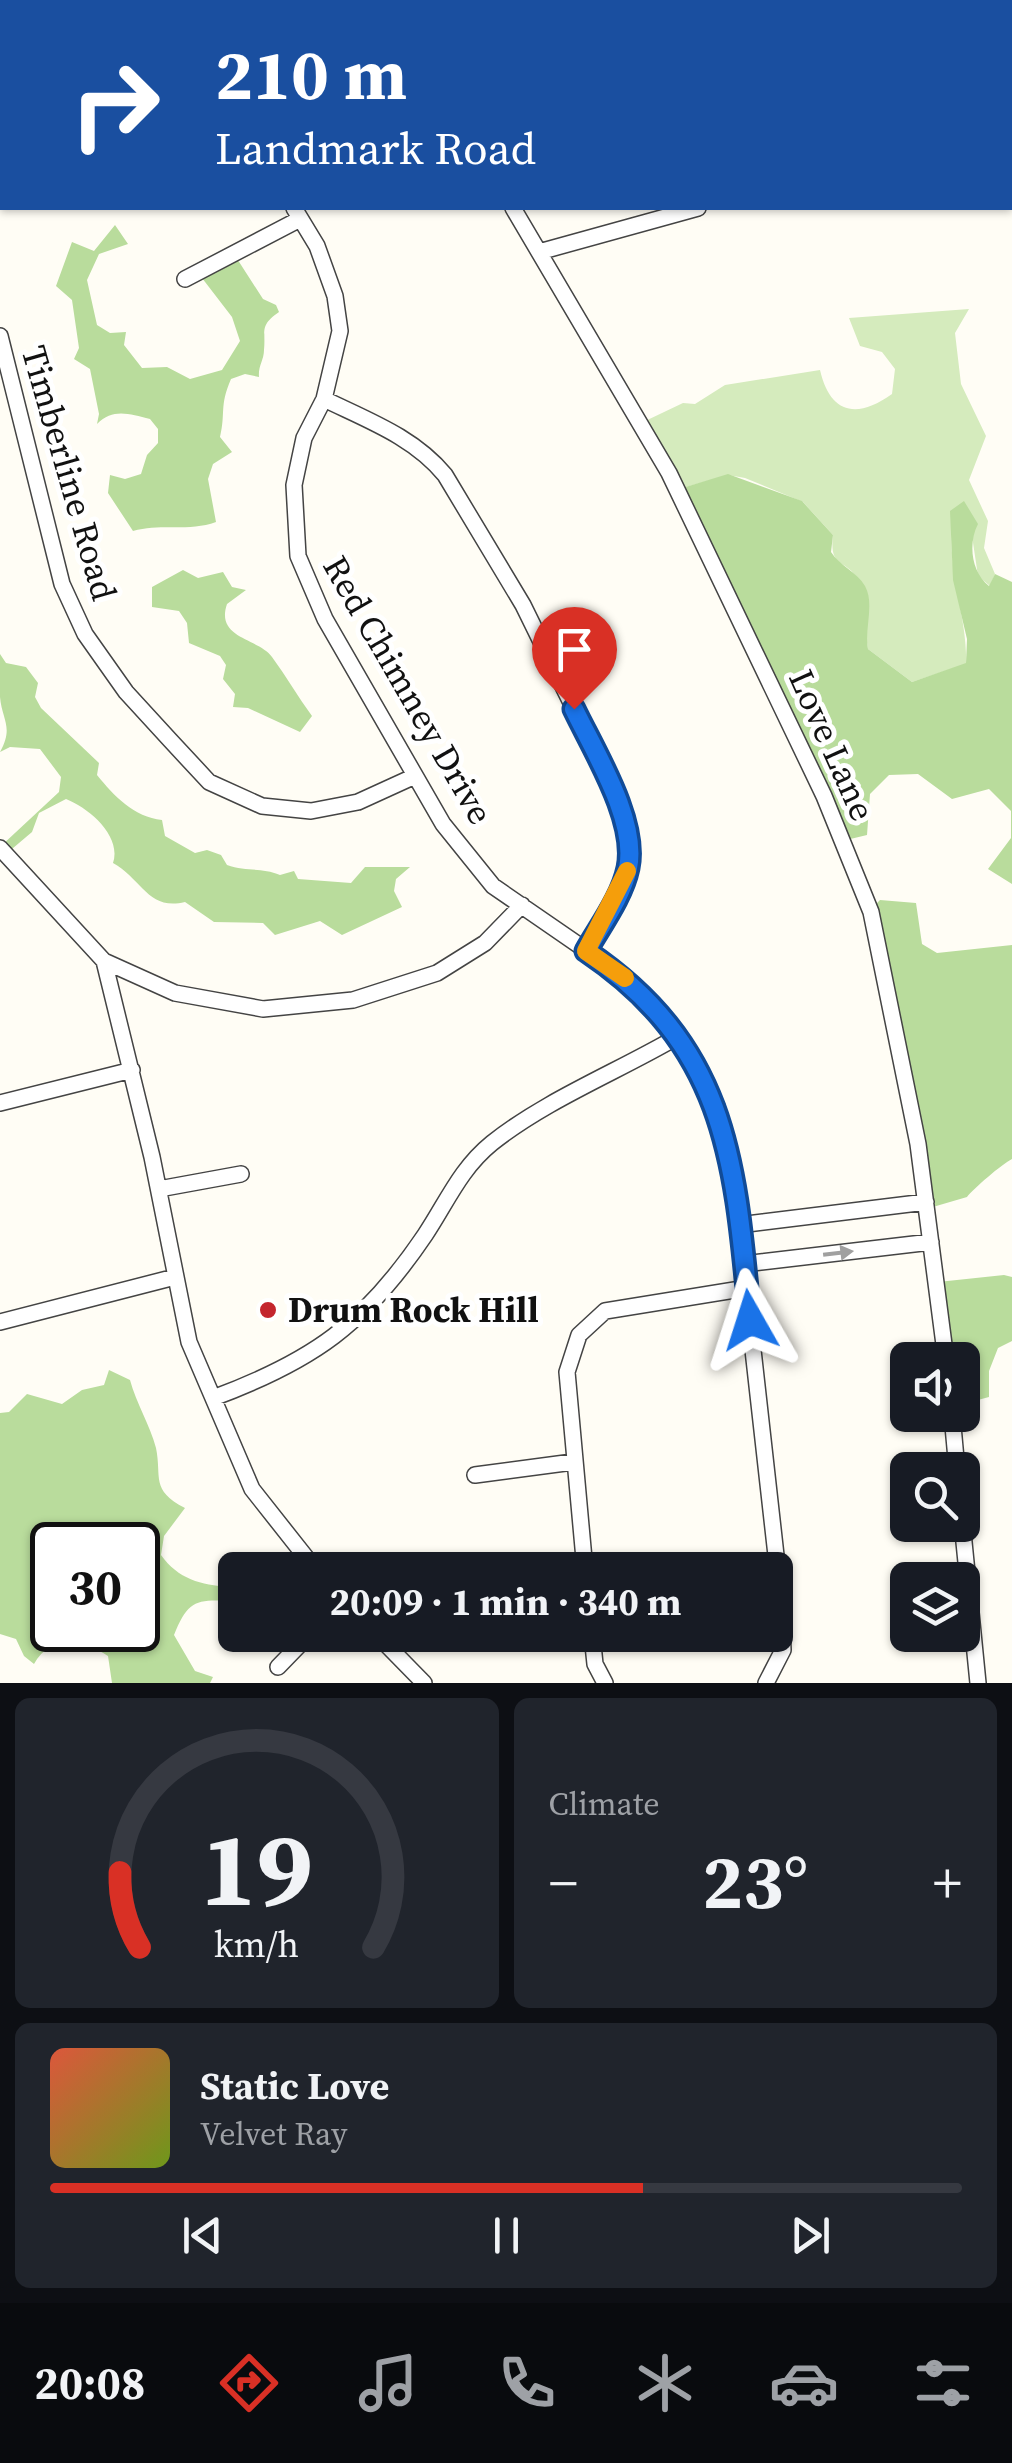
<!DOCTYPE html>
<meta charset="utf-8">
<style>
:root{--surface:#171b24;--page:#20242c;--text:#f1f3f6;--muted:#9ea1a6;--line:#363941;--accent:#d93025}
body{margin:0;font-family:"Source Serif 4",serif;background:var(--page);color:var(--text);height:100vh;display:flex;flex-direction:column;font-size:38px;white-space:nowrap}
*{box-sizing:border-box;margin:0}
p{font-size:32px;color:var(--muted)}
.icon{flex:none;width:55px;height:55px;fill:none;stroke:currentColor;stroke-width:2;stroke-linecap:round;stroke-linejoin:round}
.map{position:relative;height:1683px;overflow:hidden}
.details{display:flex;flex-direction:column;gap:15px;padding:15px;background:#0d0f14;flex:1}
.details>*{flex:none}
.banner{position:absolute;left:0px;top:0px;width:1012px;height:210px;box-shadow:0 2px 8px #0004;background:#1a4fa0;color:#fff;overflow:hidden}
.controls{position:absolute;left:890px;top:1342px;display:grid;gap:20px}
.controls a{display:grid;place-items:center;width:90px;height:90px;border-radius:15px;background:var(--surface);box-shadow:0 2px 8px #0004;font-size:50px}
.speed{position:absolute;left:30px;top:1522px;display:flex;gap:20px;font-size:50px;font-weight:700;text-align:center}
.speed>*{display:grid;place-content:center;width:130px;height:130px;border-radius:50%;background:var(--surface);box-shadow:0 2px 8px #0004;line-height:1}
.speed .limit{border:5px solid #111;border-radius:15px;background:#fff;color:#111}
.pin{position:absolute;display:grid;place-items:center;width:85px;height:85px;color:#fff;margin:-102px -42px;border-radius:50% 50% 50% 0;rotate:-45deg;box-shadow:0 0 10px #0007}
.pin .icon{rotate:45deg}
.me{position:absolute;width:110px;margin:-55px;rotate:354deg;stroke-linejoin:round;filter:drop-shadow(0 0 8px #0008)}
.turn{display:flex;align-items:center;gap:35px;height:210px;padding:0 50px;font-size:45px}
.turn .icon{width:130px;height:130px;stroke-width:2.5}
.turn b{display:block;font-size:70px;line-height:85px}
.big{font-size:75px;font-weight:700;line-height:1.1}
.details .card{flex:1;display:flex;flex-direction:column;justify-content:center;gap:15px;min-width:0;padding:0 35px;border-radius:15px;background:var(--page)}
.details .dial{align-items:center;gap:0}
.dial svg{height:260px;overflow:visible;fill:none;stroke:var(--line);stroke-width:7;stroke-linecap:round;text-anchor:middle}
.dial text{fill:var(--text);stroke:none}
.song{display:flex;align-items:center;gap:30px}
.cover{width:120px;height:120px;border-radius:15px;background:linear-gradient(135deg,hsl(10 70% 55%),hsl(80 70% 35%))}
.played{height:10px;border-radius:5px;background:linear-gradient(90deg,var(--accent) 65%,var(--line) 65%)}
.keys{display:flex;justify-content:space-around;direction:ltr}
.heat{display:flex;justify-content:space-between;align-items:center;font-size:55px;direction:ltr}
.details .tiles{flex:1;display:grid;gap:15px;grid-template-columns:1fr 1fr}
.card:last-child{grid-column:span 2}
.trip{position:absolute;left:218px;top:1552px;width:575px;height:100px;border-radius:15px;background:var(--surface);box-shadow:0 2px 8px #0004;font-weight:700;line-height:100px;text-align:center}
.tab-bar{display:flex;height:160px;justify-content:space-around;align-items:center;background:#090b0e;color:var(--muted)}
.tab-bar .icon{width:70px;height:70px}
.tab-bar .selected{color:var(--accent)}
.tab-bar b{font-size:45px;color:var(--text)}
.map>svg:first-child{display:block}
</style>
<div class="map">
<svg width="1012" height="1683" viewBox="0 0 1012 1683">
<rect width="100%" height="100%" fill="#fffdf5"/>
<path fill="#d5ebbd" d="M969 309 955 333 961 384 986 436 969 480 988 521 984 548 995 574 990 586 978 576 972 536 953 522C946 571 968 617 966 664L912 682 868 649C863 624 872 603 858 579 845 558 829 569 833 535L803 502 745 478 728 475 679 489 641 423 683 403 695 404 725 385 820 370C830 413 856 420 892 394L895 369 882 352 860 346 849 318Z"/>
<path fill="#b9dc9c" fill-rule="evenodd" d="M115 225 128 244 99 254 87 280 97 325 110 333 126 332 124 345 142 368 167 367 190 379 222 370 240 341 232 317 202 278 234 254 263 299 276 305 279 312C259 326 266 330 264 350 264 360 258 366 259 377L245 374 231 379C219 407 226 412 220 437L232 452 213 464 208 479 216 522C189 532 161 523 133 531L108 493 110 475 125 479 141 474 147 455 158 443V429L150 419C129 414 113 408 97 424L99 414 90 369 74 359 79 348 72 300 56 286 72 242 94 251Z
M728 474 802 501 833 535 831 552C840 566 857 572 865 586 875 604 864 629 868 649L912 682 966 663 967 639 953 580 950 511 964 501 978 524C968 543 971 572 989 586L995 574 1012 582V884L988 869 1011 838V811L989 789 952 799 918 774 889 775 870 794 867 835 842 841 679 489Z
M183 570 198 578 223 572 232 587 246 590 227 604C215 639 259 638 272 657 286 676 298 697 312 716L300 732 248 708 233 707 235 694 223 679 226 665 220 656 189 643 187 623 179 611 152 607V587Z
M0 654 6 663 26 667 38 683 35 697 41 708 99 763 97 775C114 796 134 817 162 820L165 836 195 853 207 850 221 855 227 865C246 872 262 867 280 875L294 871 298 879 351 883 365 867H410L396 879 394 891 402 907 342 935 320 921 275 935 263 923 214 922 185 902C148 911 142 879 113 863 122 836 89 808 66 799L39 813 32 832 6 854 1 846 59 792 61 777 40 749 10 747 0 752C14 727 2 720 0 697 0 683 0 668 0 654Z
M880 900 916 903 922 944 937 953 1012 945V1159C1002 1164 973 1189 967 1197L926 1209 870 910Z
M1004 1275 1012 1277V1341L998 1348 989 1371V1397L963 1404 962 1360H945L938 1282Z
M109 1370 130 1380C136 1403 150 1425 156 1448 162 1477 150 1490 185 1508L164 1536 161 1555C178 1579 201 1585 229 1587L233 1601C196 1599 188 1600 174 1635L195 1671 213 1677 210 1683H112L108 1656C85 1640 50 1634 34 1664L24 1656 16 1639 0 1634V1413L9 1412 27 1394 62 1404 82 1390 104 1385ZM138 1545V1630H52V1545Z"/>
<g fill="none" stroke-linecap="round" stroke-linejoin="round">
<g stroke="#444" stroke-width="18">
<path id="minor" d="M176 0 177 2
M404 0 406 2
M656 0 658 2
M864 0 865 2
M1010 190H1012
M0 200 2 193
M294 208 317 246 335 296 340 331 324 399 304 438 294 485 298 556 325 619 443 824 493 886 625 977 669 1024 717 1107 739 1225 781 1600 783 1650 766 1683
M513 208 669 473 824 796 871 912 918 1144 946 1360
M539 252 698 208
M185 279 300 219
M0 336 62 584 85 634 126 692 170 740 209 782 262 806 311 811 358 802 415 776
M324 399C367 420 414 437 445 475L523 605 608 778 630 840 628 870 586 951
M0 848 104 961 175 993 263 1009 353 1000 437 973 485 943 522 905
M104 961 152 1157 189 1342 252 1489 316 1570
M0 1103 132 1070
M159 1189 241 1174
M739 1225 926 1202
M744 1264 931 1242
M0 1322 175 1277
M213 1398C313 1361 365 1324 425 1235 447 1202 460 1169 492 1143 546 1100 617 1072 677 1037
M952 1415 957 1470
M475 1475 573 1462
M962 1522 978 1683
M585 1570 567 1372 579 1335 605 1311 747 1288
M377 1635 424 1683
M592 1635 595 1664 605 1683
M278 1667 309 1635"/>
</g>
<use href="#minor" stroke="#fff" stroke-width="15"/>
</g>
<defs><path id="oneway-solid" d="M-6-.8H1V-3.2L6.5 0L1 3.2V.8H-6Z" transform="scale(2.5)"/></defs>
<use fill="#a0a0a0" href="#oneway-solid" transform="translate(838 1253) rotate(-7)"/>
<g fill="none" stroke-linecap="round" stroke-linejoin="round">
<g stroke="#114b97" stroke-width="25">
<path id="route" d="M574 709C594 751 638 821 628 868 622 897 600 926 586 951 728 1047 735 1162 750 1320"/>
</g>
<use href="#route" stroke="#1a73e8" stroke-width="18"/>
<path stroke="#f59e0b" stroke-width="18" d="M625 978 586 951 627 871"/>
</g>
<circle fill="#c4262e" stroke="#fff" stroke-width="4" cx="268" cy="1310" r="10"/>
<g text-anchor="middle" stroke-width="10" stroke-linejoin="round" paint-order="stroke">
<g font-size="35" fill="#111" stroke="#fff">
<text transform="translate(69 473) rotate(74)" y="12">Timberline Road</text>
<text transform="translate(408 690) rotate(60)" y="12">Red Chimney Drive</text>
<text transform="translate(832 745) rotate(66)" y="12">Love Lane</text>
</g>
<g font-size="35" font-weight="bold" fill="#111" stroke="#fff" text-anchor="start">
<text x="288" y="1322">Drum Rock Hill</text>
</g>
</g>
</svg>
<div class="controls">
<a><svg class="icon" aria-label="sound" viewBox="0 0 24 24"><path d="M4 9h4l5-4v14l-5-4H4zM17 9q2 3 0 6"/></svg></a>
<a><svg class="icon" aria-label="search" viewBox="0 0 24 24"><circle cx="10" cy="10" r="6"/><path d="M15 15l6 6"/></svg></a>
<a><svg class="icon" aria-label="layers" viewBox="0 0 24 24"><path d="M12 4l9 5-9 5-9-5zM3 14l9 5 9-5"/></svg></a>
</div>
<div class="speed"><div class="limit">30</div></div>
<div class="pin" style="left:574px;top:709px;background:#d93025"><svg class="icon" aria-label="arrive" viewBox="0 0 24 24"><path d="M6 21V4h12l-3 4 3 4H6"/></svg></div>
<svg class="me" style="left:750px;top:1320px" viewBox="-20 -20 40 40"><path d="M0-17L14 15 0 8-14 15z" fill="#1a73e8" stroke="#fff" stroke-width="4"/></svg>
<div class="trip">20:09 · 1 min · 340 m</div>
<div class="banner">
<div class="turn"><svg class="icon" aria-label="right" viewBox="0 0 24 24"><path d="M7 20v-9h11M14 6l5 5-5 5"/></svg><div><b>210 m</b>Landmark Road</div></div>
</div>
</div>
<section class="details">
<div class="tiles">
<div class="card dial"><svg viewBox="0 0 100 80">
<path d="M14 69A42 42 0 1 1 86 69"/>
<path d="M14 69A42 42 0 0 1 8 46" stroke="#d93025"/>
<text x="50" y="56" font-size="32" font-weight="700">19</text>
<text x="50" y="72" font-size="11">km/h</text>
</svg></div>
<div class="card"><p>Climate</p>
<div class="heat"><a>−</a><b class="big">23°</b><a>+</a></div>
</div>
<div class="card">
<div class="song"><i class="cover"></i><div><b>Static Love</b><p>Velvet Ray</p></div></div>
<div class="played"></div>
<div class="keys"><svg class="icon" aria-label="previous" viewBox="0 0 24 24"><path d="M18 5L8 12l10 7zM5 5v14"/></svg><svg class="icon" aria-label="pause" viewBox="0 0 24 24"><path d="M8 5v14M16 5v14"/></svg><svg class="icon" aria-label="next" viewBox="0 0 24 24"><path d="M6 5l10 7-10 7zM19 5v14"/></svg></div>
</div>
</div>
</section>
<nav class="tab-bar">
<b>20:08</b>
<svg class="icon selected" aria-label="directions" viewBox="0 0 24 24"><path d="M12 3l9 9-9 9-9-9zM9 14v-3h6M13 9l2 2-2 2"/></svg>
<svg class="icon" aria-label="music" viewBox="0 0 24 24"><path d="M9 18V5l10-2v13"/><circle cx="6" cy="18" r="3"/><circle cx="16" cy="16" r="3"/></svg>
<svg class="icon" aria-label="phone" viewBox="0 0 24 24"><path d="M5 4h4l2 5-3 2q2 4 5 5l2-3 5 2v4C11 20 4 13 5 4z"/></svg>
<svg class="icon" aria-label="climate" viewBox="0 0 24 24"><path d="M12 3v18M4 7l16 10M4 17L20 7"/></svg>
<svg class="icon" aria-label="car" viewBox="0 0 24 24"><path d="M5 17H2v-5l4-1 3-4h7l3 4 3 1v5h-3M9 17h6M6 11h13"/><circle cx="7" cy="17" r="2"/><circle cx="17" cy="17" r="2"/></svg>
<svg class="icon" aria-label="filters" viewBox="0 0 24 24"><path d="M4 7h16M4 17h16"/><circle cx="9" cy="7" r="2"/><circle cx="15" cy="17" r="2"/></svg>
</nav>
